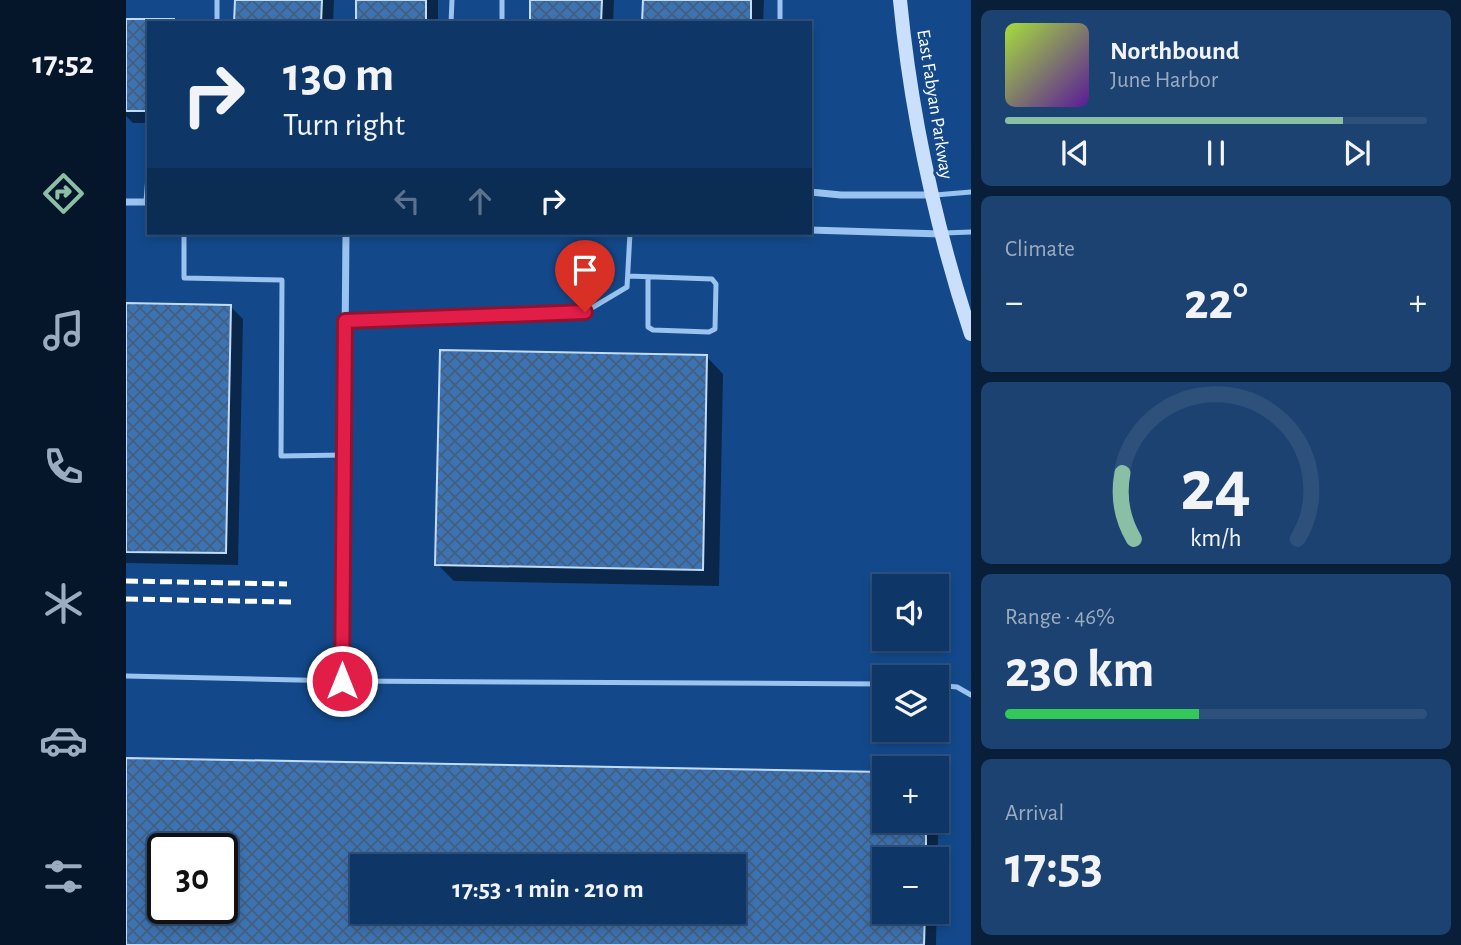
<!DOCTYPE html>
<meta charset="utf-8">
<style>
:root{--surface:#0e3768;--page:#1c4271;--text:#f1f3f6;--muted:#9bacc0;--line:#2e517c;--accent:#8abfa5}
body{margin:0;font-family:"Alegreya Sans",sans-serif;background:var(--page);color:var(--text);height:100vh;display:flex;flex-direction:column;font-size:26px;white-space:nowrap}
*{box-sizing:border-box;margin:0}
p{font-size:23px;color:var(--muted)}
.icon{flex:none;width:38px;height:38px;fill:none;stroke:currentColor;stroke-width:2;stroke-linecap:round;stroke-linejoin:round}
.map{position:relative;flex:1;overflow:hidden}
.drawer{display:flex;flex-direction:column;gap:10px;padding:10px;background:#081e39;width:490px}
.drawer>*{flex:none}
.top-card{position:absolute;left:21px;top:21px;width:665px;height:214px;border-radius:0px;box-shadow:0 4px 10px #0003,0 0 0 2px var(--line);background:#0e3768;color:var(--text);overflow:hidden}
.controls{position:absolute;left:746px;top:574px;display:grid;gap:14px}
.controls a{display:grid;place-items:center;width:77px;height:77px;border-radius:0px;background:var(--surface);box-shadow:0 4px 10px #0003,0 0 0 2px var(--line);font-size:35px}
.speed{position:absolute;left:21px;top:833px;display:flex;gap:14px;font-size:35px;font-weight:700;text-align:center}
.speed>*{display:grid;place-content:center;width:91px;height:91px;border-radius:50%;background:var(--surface);box-shadow:0 4px 10px #0003,0 0 0 2px var(--line);line-height:1}
.speed .limit{border:4px solid #111;border-radius:10px;background:#fff;color:#111}
.pin{position:absolute;display:grid;place-items:center;width:60px;height:60px;color:#fff;margin:-72px -30px;border-radius:50% 50% 50% 0;rotate:-45deg;box-shadow:0 0 7px #0007}
.pin .icon{rotate:45deg}
.me{position:absolute;width:77px;margin:-38px;rotate:0deg;stroke-linejoin:round;filter:drop-shadow(0 0 5px #0008)}
.turn{display:flex;align-items:center;gap:24px;height:147px;padding:0 21px;font-size:32px}
.turn .icon{width:91px;height:91px;stroke-width:2.5}
.turn b{display:block;font-size:49px;line-height:60px}
.lanes{display:flex;align-items:center;height:66px;padding:0 21px;background:#0003;justify-content:center;gap:35px;direction:ltr}
.lanes .off{opacity:.35}
.big{font-size:52px;font-weight:700;line-height:1.1}
.drawer .widget{flex:1;display:flex;flex-direction:column;justify-content:center;gap:10px;min-width:0;padding:0 24px;border-radius:10px;background:var(--page)}
.drawer .dial{align-items:center;gap:0}
.dial svg{height:182px;overflow:visible;fill:none;stroke:var(--line);stroke-width:7;stroke-linecap:round;text-anchor:middle}
.dial text{fill:var(--text);stroke:none}
.song{display:flex;align-items:center;gap:21px}
.cover{width:84px;height:84px;border-radius:10px;background:linear-gradient(135deg,hsl(80 70% 55%),hsl(270 70% 35%))}
.played{height:7px;border-radius:4px;background:linear-gradient(90deg,var(--accent) 80%,var(--line) 80%)}
.keys{display:flex;justify-content:space-around;direction:ltr}
.heat{display:flex;justify-content:space-between;align-items:center;font-size:38px;direction:ltr}
.charge{height:10px;border-radius:5px;background:linear-gradient(90deg,#34c759 46%,var(--line) 0)}
.trip{position:absolute;left:224px;top:854px;width:396px;height:70px;border-radius:0px;background:var(--surface);box-shadow:0 4px 10px #0003,0 0 0 2px var(--line);font-weight:700;line-height:70px;text-align:center}
main{display:flex;flex:1;min-height:0}
.tabs{display:flex;flex-direction:column;width:126px;justify-content:space-around;align-items:center;background:#06162a;color:var(--muted)}
.tabs .icon{width:49px;height:49px}
.tabs .current{color:var(--accent)}
.tabs b{font-size:32px;color:var(--text)}
.map>svg:first-child{display:block}
</style>
<main>
<nav class="tabs">
<b>17:52</b>
<svg class="icon current" aria-label="directions" viewBox="0 0 24 24"><path d="M12 3l9 9-9 9-9-9zM9 14v-3h6M13 9l2 2-2 2"/></svg>
<svg class="icon" aria-label="music" viewBox="0 0 24 24"><path d="M9 18V5l10-2v13"/><circle cx="6" cy="18" r="3"/><circle cx="16" cy="16" r="3"/></svg>
<svg class="icon" aria-label="phone" viewBox="0 0 24 24"><path d="M5 4h4l2 5-3 2q2 4 5 5l2-3 5 2v4C11 20 4 13 5 4z"/></svg>
<svg class="icon" aria-label="climate" viewBox="0 0 24 24"><path d="M12 3v18M4 7l16 10M4 17L20 7"/></svg>
<svg class="icon" aria-label="car" viewBox="0 0 24 24"><path d="M5 17H2v-5l4-1 3-4h7l3 4 3 1v5h-3M9 17h6M6 11h13"/><circle cx="7" cy="17" r="2"/><circle cx="17" cy="17" r="2"/></svg>
<svg class="icon" aria-label="filters" viewBox="0 0 24 24"><path d="M4 7h16M4 17h16"/><circle cx="9" cy="7" r="2"/><circle cx="15" cy="17" r="2"/></svg>
</nav>
<div class="map">
<svg width="845" height="945" viewBox="0 0 845 945">
<defs>
<pattern id="building-cross-hatch" width="8" height="8" patternUnits="userSpaceOnUse" patternTransform="scale(1.75)"><rect width="8" height="8" fill="#3c73b4"/><path d="M0 0l8 8M0 8l8-8" fill="none" stroke="#455e7b"/></pattern>
</defs>
<rect width="100%" height="100%" fill="#13498b"/>
<path fill="#0007" fill-rule="evenodd" d="M110 0H208L207 23H110Z
M232 0H312V23H232Z
M406 0H488L487 23H405Z
M518 0H638L637 23H518Z
M0 20 48 21 50 23H23V123H7L0 116Z
M0 304 105 307 117 319 112 565 0 563Z
M581 357 597 374 593 586 328 581 311 564Z
M0 760 758 821H810V784L813 787 810 945H0ZM37 849H96V908H37ZM758 859H810V912H758ZM236 866H607V912H236Z"/>
<path fill="url(#building-cross-hatch)" stroke="#c1dcfc" stroke-width="2" fill-rule="evenodd" d="M109 0H196L195 23H108Z
M230 0H300V23H230Z
M404 0H476L475 23H404Z
M517 0H625V23H516Z
M0 19H48V23H23V111H0Z
M0 303 105 305 100 553 0 552Z
M314 350 581 355 577 570 309 565Z
M0 758 758 772V821H800V859H758V912H799L798 945H0ZM37 849H96V908H37ZM236 866H607V912H236Z"/>
<g fill="none" stroke-linecap="round" stroke-linejoin="round">
<path stroke="#9ac3f0" stroke-width="5" d="M91 0V23
M325 23 326 0
M376 23V0
M654 23V0
M809 195 845 192
M20 202 23 163
M58 233V278L156 280 155 456 218 455
M818 233 845 232
M502 276 586 279 590 284 589 329 583 332 527 330 522 327V277
M219 321 459 312 501 287 504 233
M0 676 216 681 758 684
M810 685 831 687 845 695"/>
<path stroke="#9ac3f0" stroke-width="7" d="M684 192 715 195H805
M0 202H23
M684 230 815 234
M216 681 220 233"/>
<path stroke="#c9dffb" stroke-width="14" d="M774 0C785 114 809 225 845 334"/>
<path stroke="#fff" stroke-width="5" stroke-dasharray="12 5" stroke-linecap="butt" d="M0 581 161 584
M0 599 166 602"/>
</g>
<g fill="none" stroke-linecap="round" stroke-linejoin="round">
<g stroke="#92132f" stroke-width="18">
<path id="route" d="M216 681 219 321 459 312"/>
</g>
<use href="#route" stroke="#e11d48" stroke-width="12"/>
</g>
<g text-anchor="middle" stroke-width="6" stroke-linejoin="round" paint-order="stroke">
<g font-size="19" fill="#fff" stroke="#13498b">
<text transform="translate(810 104) rotate(81)" y="7">East Fabyan Parkway</text>
</g>
</g>
</svg>
<div class="controls">
<a><svg class="icon" aria-label="sound" viewBox="0 0 24 24"><path d="M4 9h4l5-4v14l-5-4H4zM17 9q2 3 0 6"/></svg></a>
<a><svg class="icon" aria-label="layers" viewBox="0 0 24 24"><path d="M12 4l9 5-9 5-9-5zM3 14l9 5 9-5"/></svg></a>
<a>+</a>
<a>−</a>
</div>
<div class="speed"><div class="limit">30</div></div>
<div class="pin" style="left:459px;top:312px;background:#d93025"><svg class="icon" aria-label="arrive" viewBox="0 0 24 24"><path d="M6 21V4h12l-3 4 3 4H6"/></svg></div>
<svg class="me" style="left:216px;top:681px" viewBox="-20 -20 40 40"><circle r="17" fill="#e11d48" stroke="#fff" stroke-width="3"/><path d="M0-11L8 9 0 5-8 9z" fill="#fff"/></svg>
<div class="trip">17:53 · 1 min · 210 m</div>
<div class="top-card">
<div class="turn"><svg class="icon" aria-label="right" viewBox="0 0 24 24"><path d="M7 20v-9h11M14 6l5 5-5 5"/></svg><div><b>130 m</b>Turn right</div></div>
<div class="lanes"><svg class="icon off" aria-label="left" viewBox="0 0 24 24"><path d="M17 20v-9H6M10 6l-5 5 5 5"/></svg><svg class="icon off" aria-label="ahead" viewBox="0 0 24 24"><path d="M12 20V5M6 11l6-6 6 6"/></svg><svg class="icon" aria-label="right" viewBox="0 0 24 24"><path d="M7 20v-9h11M14 6l5 5-5 5"/></svg></div>
</div>
</div>
<section class="drawer">
<div class="widget">
<div class="song"><i class="cover"></i><div><b>Northbound</b><p>June Harbor</p></div></div>
<div class="played"></div>
<div class="keys"><svg class="icon" aria-label="previous" viewBox="0 0 24 24"><path d="M18 5L8 12l10 7zM5 5v14"/></svg><svg class="icon" aria-label="pause" viewBox="0 0 24 24"><path d="M8 5v14M16 5v14"/></svg><svg class="icon" aria-label="next" viewBox="0 0 24 24"><path d="M6 5l10 7-10 7zM19 5v14"/></svg></div>
</div>
<div class="widget"><p>Climate</p>
<div class="heat"><a>−</a><b class="big">22°</b><a>+</a></div>
</div>
<div class="widget dial"><svg viewBox="0 0 100 80">
<path d="M14 69A42 42 0 1 1 86 69"/>
<path d="M14 69A42 42 0 0 1 9 40" stroke="#8abfa5"/>
<text x="50" y="56" font-size="32" font-weight="700">24</text>
<text x="50" y="72" font-size="11">km/h</text>
</svg></div>
<div class="widget"><p>Range · 46%</p><b class="big">230 km</b><div class="charge"></div></div>
<div class="widget"><p>Arrival</p><b class="big">17:53</b></div>
</section>
</main>
